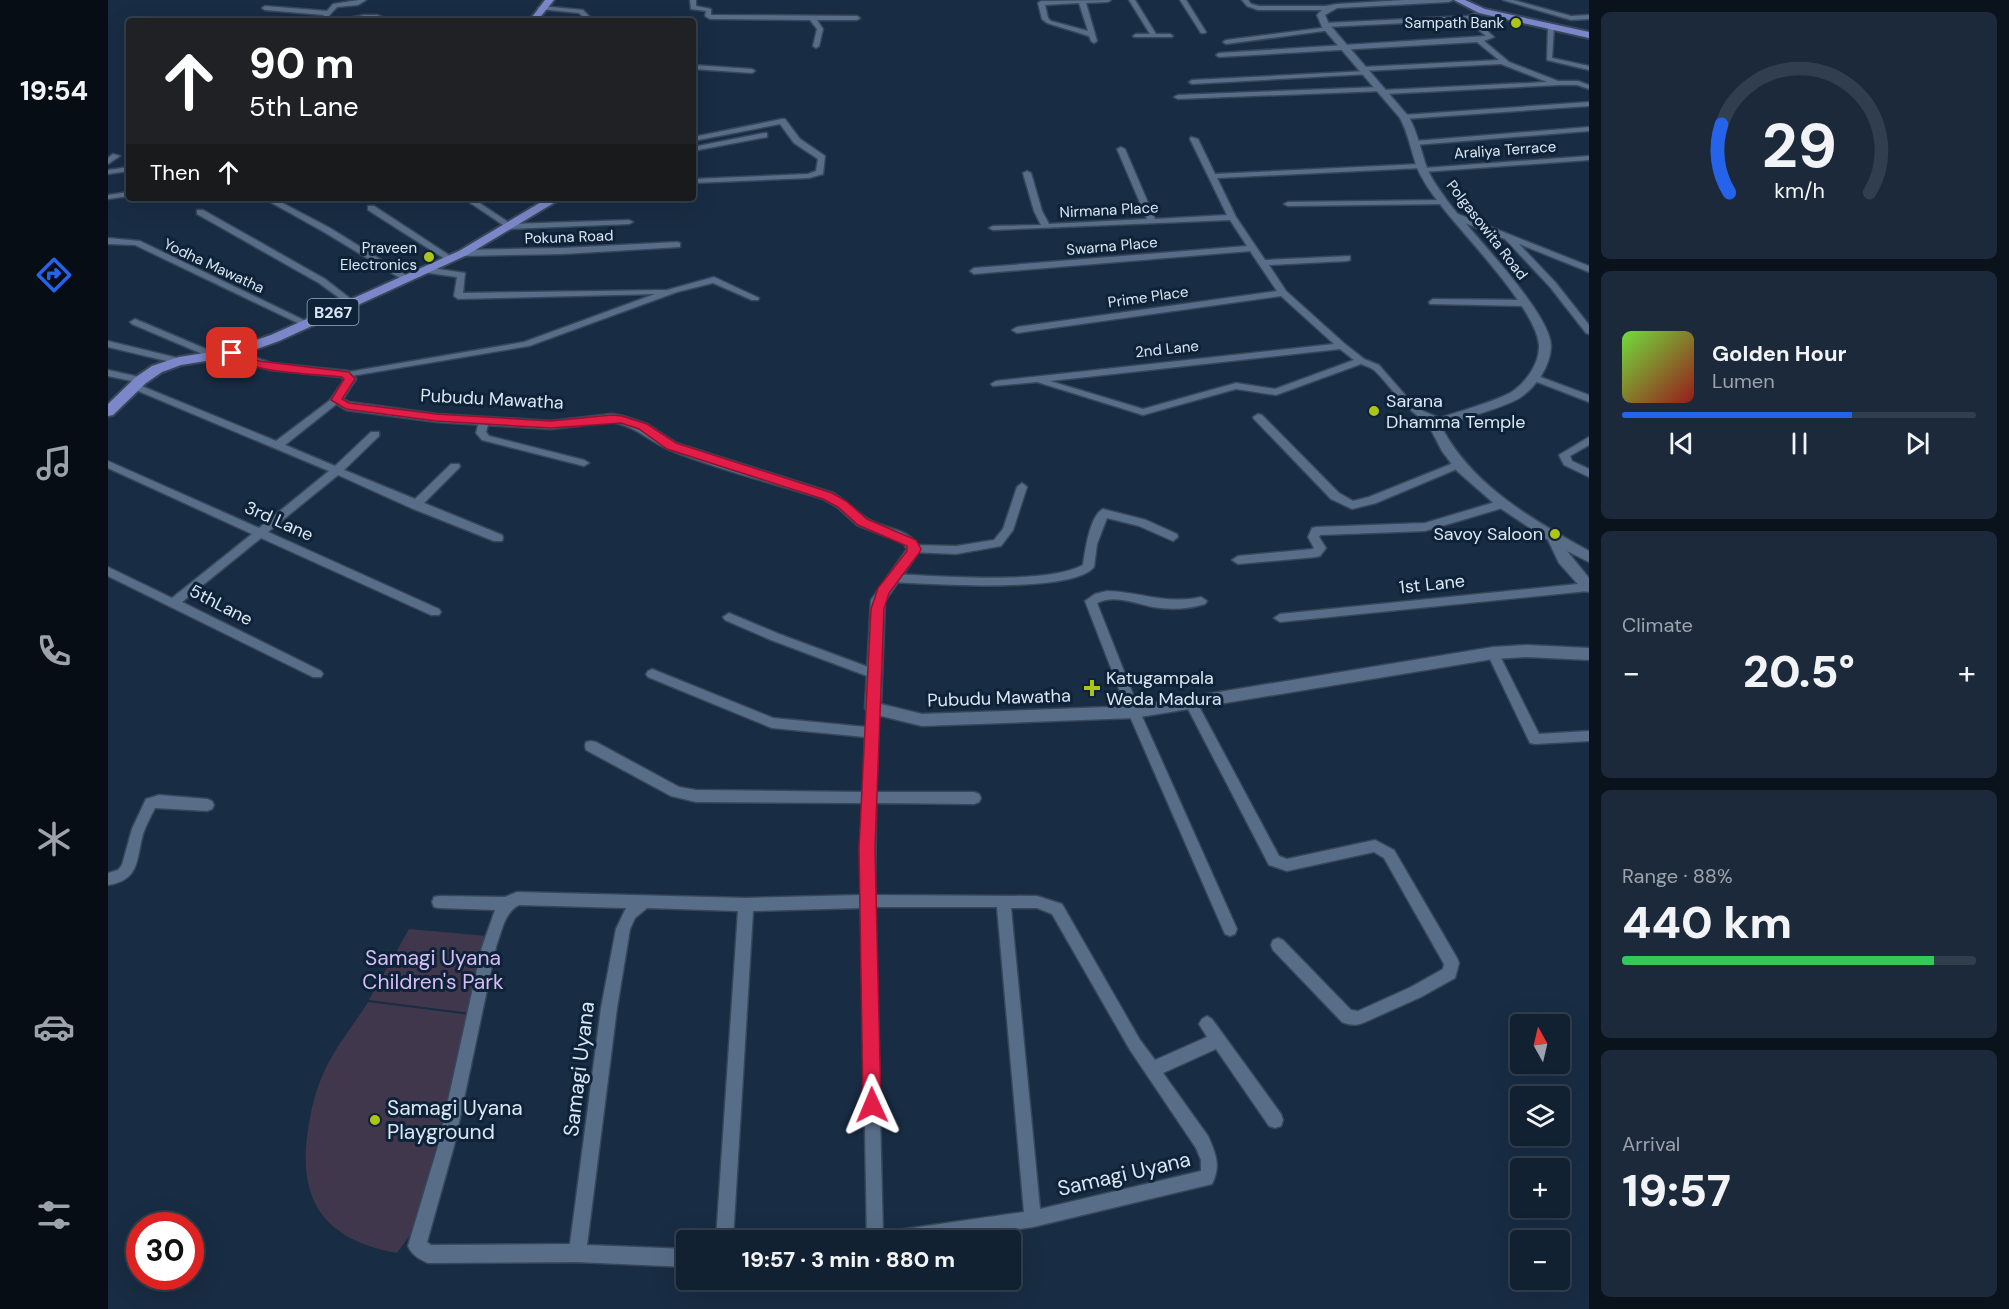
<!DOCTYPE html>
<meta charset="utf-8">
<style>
:root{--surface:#122132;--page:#1b293a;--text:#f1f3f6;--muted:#9ca3ac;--line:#313e4d;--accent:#2563eb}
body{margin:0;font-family:"DM Sans",sans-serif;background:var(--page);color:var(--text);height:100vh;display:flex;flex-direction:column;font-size:22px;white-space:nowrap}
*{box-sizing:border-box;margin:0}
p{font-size:20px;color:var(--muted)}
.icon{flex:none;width:33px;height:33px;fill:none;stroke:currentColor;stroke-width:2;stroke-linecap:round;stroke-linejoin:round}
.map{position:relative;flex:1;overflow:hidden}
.details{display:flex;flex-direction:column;gap:12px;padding:12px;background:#0a121c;width:420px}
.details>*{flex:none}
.guide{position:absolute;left:18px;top:18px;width:570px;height:183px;border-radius:6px;box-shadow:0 6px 24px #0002,0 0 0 2px var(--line);background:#202124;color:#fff;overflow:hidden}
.needle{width:39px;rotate:352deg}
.controls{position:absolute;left:1402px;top:1014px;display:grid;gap:12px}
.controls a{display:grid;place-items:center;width:60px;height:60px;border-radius:6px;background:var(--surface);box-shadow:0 6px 24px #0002,0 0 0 2px var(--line);font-size:30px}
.speed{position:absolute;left:18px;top:1212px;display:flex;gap:12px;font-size:30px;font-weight:700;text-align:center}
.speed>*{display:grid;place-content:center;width:78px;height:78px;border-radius:50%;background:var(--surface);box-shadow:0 6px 24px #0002,0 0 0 2px var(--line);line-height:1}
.speed .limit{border:9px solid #d22;background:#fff;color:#111}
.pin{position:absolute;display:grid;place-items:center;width:51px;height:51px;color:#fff;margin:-26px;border-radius:12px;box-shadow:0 3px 9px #0006}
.me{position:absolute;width:66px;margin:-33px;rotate:359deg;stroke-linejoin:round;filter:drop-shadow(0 0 4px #0008)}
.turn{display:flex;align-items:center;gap:21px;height:126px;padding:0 24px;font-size:27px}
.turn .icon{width:78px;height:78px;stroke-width:2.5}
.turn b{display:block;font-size:42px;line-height:51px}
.then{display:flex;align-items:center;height:57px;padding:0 24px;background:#0003;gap:12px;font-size:22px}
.big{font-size:45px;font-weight:800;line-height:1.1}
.details .card{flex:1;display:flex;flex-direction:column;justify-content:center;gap:9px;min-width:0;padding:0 21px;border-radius:9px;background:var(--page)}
.details .dial{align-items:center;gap:0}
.dial svg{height:156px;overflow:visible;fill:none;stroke:var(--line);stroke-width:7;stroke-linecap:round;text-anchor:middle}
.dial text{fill:var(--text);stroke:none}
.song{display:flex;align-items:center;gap:18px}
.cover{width:72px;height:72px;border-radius:9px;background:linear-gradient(135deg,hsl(100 70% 55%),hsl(0 70% 35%))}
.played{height:6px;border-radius:3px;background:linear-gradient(90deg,var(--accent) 65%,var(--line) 65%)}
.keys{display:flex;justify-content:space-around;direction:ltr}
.heat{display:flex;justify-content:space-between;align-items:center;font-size:33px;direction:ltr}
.charge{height:9px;border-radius:4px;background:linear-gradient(90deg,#34c759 88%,var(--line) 0)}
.trip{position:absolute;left:568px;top:1230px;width:345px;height:60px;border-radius:6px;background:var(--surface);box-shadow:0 6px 24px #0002,0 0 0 2px var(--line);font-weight:800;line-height:60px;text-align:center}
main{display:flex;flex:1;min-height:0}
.tab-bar{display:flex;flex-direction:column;width:108px;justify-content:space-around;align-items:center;background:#070d14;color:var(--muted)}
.tab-bar .icon{width:42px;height:42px}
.tab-bar .current{color:var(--accent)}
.tab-bar b{font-size:27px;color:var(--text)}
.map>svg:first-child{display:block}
</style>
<main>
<nav class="tab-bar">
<b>19:54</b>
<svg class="icon current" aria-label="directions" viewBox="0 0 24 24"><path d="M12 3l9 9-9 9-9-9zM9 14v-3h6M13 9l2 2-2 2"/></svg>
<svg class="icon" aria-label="music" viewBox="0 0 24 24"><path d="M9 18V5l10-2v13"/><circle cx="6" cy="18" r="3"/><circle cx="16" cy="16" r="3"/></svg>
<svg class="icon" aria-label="phone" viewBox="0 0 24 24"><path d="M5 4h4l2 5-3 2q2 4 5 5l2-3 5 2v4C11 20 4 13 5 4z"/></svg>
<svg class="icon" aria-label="climate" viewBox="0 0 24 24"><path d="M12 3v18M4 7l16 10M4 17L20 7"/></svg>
<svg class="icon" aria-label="car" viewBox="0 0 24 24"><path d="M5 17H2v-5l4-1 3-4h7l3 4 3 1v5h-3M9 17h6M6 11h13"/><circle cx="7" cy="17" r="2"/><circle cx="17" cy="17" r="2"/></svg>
<svg class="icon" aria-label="filters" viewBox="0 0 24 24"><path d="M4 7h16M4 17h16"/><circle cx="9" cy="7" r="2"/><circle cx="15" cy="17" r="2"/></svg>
</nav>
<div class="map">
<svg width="1481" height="1309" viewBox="0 0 1481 1309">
<rect width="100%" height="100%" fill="#182c43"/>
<path fill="#41374c" d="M301 929 379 936 362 1013 261 1000Z
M260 1002 362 1015 312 1209 302 1235 289 1253C217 1240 189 1202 200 1130 203 1110 207 1091 216 1072 227 1047 246 1025 260 1002Z"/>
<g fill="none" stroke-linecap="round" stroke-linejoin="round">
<g stroke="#37475a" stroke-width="3">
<path id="minor" d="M251 0H258L250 5 229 7 216 21 213 19 216 15 157 10 154 8 157 6 219 11 225 4Z
M582 0H588V6L603 9V15L749 16 752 18 749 20H709L715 29 711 46 708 48 705 46 709 29 702 20 602 19 597 16 598 11 583 9Z
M1003 0 1000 2 978 3 989 41 986 43 983 41 981 36 939 23 934 19 930 3 933 1ZM971 3 980 31 943 21 940 18 937 5Z
M1021 0H1027L1048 34H1062L1065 36 1064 37H1026L1025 36 1028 34H1042Z
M1072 0H1078L1098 32 1097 33H1093Z
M1134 0H1140L1143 4 1151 6H1221L1224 8 1221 10H1150L1139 6Z
M1395 0H1405L1463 16 1481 15V19L1463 20Z
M433 6 475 10 486 21H479L471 13 431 9 430 8Z
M1368 13 1371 15 1365 18 1386 37 1376 41 1401 62 1450 81H1470L1481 85V89L1469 85H1451L1277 94H1274V91L1070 99 1066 97 1070 95 1273 87 1275 88 1276 90 1439 82 1393 64 1255 71 1252 69 1255 67 1391 60 1369 42 1111 57 1108 55 1111 53 1378 36 1359 20 1217 27 1214 25 1217 23 1360 16Z
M256 15H269L283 21 263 19 226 21Z
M1443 25 1446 27 1444 58 1481 66V70L1439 60 1440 27Z
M1221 27 1224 29 1223 30 1118 44 1115 42 1118 40Z
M585 65 644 69 647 71 644 73 585 69Z
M1259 71 1262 73 1261 74 1084 84 1081 82 1084 80Z
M1481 102V106L1296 119 1292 117 1296 115Z
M674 119H677L692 139 717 156 715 174 701 178 585 183V179L700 174 708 171 710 159 686 143 672 124 585 141V137Z
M1481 127V131L1307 145 1303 143 1307 141Z
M656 133H659V137L585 151V147Z
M1083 137 1090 139 1107 174 1313 164H1316V168L1481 156V160L1315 172 1311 170 1312 168 1109 178 1128 217 1157 260 1242 256V260L1239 261 1161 265 1178 291 1237 344 1256 359 1271 365 1298 396 1315 411 1336 420V424C1307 428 1284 386 1266 370 1262 367 1257 366 1253 364L1168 395 1128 389 1035 415 929 382 885 386 883 384 888 381 1226 344 1173 296 909 333 904 330 909 327 1169 291 1142 251 866 274 862 271 866 268 1139 246 1122 220 885 230 881 228 885 226 933 225 926 211 915 173 919 171 923 173 934 211 941 224 1039 219 1009 149 1013 147 1017 149 1047 219 1119 215 1082 139ZM1232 349 1246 360 1167 389 1128 383 1035 409 942 381Z
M5 154 12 156 0 164V158Z
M21 167V171L0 174V170Z
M21 192V196L0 199V195Z
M155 198H165L222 228 304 279 297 281 216 232Z
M355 198H364L403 224 521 220 525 222 521 224 401 229Z
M1335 200 1339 202 1338 204 1180 206 1176 204 1180 202Z
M260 206H266L347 259 340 261 260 210Z
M89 210H95L217 279 248 303 244 306 241 305 211 283 89 214Z
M1344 214H1350L1481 266V272L1411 244 1448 283 1481 325V334L1478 333 1442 287 1397 239 1344 218Z
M0 238 32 241 204 324 202 326H196L27 245 0 244Z
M569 242 572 243V247L455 254 355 256 351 253 355 250 455 248Z
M317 267 357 273 355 293 559 290 606 277 651 298 650 300H644L605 283 569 292 421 346 237 377V373L240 372 416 342 547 294 350 299 346 296 349 277 314 272V268Z
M1325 299 1416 300 1420 303 1416 306 1322 304 1321 302Z
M27 319 110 354 112 356 110 358H104L24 324 22 322Z
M0 341 74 359 76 361 71 364 0 347Z
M0 370 36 378 38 380 33 383 0 376Z
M1427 375 1481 395V402L1424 380V376Z
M26 383 168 441 225 398H231V402L177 445 227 466 263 432H271V436L236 470 307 499 343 464H351L352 466 351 468 316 503 394 535 395 538 394 541H386L303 508 230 475 160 532 331 609 333 612 331 615H323L153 538 74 602 213 671 215 674 213 677H205L0 576V567L64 598 144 534 0 468V461L151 528 221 471 23 388 21 386Z
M1150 414 1154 415 1231 493 1245 501 1261 497 1348 462 1352 461 1357 464 1356 466 1268 503 1244 509 1223 499 1146 419 1145 417Z
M376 418 381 421 378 432 381 436 476 460 481 463 476 466 374 440 368 433 371 421Z
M1481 437V445L1462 456 1464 461 1481 469V477L1456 465 1451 455Z
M914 483 919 487 905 530 893 546 848 554 802 552 800 549 806 545 848 546 886 540 895 529 909 487Z
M1394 500 1399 504 1398 507 1317 531 1212 535 1211 537 1218 548 1212 556 1208 557 1130 564 1124 560 1130 556 1205 549 1206 548 1200 537 1204 528 1208 527 1317 523Z
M995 509 1038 520 1069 534 1070 537 1065 541 1031 526 999 518 989 544 986 567C964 594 822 584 786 582L780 578 786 574C831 576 938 585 975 565 977 551 982 515 995 509Z
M1480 583V591L1172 622 1166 618 1172 614Z
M999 591C1034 592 1056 605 1093 597L1099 601 1097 604C1081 609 1062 610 1045 607 1028 604 1007 594 989 603L1032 712 1129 929 1127 934 1122 936 1117 934 1020 712 977 601 987 594Z
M621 613 671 634 771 671 773 674 771 677 767 679 663 640 617 620 615 617Z
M1385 648 1389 650 1431 734 1481 731V741L1427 744 1422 743 1379 653 1381 650Z
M544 669 665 718 758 727 761 704H769L771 708 768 792H866L871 794 873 798 871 802 866 804 768 803 767 895 929 896 954 904 1032 1040 1047 1060 1099 1037 1091 1024 1094 1019 1099 1016 1104 1019 1173 1114 1175 1120 1173 1126 1167 1128 1161 1126 1108 1049 1055 1073 1100 1136C1108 1154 1113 1166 1104 1184L925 1227 837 1240H759L753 908 645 911 625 1240H608L630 911 539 908 527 918 522 929 509 1008 479 1245 579 1249V1267L469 1262 320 1263C311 1259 304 1255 300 1246L330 1146 374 947 387 910 331 908 326 907 324 902 326 897 331 896 397 897 409 892 638 898 753 895 754 803 588 802 563 796 478 750 477 746 478 742 483 741 488 742 571 787 588 790 755 792 757 737 664 728 540 677 538 674 540 671ZM411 905 518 908 508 929 493 1008 462 1244 323 1245 319 1242 346 1146 388 947C394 931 396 913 411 905ZM767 907H889L916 1212 783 1231 777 1234 775 1237ZM903 908H929L944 914 1022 1050 1088 1148 1093 1160V1171L932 1209Z
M1084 700 1088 701 1171 856 1179 859 1267 840 1286 850 1349 958 1351 963 1347 978 1313 997 1255 1023C1248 1026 1241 1025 1234 1022L1165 950 1163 945 1165 940 1170 938 1175 940 1243 1010 1250 1011 1303 987 1335 969 1336 964 1276 858 1266 852 1179 871 1161 865 1078 705 1080 701Z
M51 795 99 799 104 801 106 805 104 809 99 811 47 808C43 816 38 825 35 834 28 860 32 880 0 885V873L10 870 14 865 24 829 38 799Z"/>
</g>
<g stroke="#37475a" stroke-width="3">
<path id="tertiary" d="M1297 0H1345L1341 2 1229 8 1217 15 1221 24 1301 117C1310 134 1313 151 1319 168 1323 179 1332 190 1338 199 1359 229 1444 313 1443 347 1442 366 1429 386 1413 397 1399 407 1355 418 1336 425L1334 428C1365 486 1425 520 1481 551V562L1459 551 1481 578V592L1476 591 1451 563 1440 540 1389 506 1349 471 1334 451 1322 428 1328 419C1346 413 1390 401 1405 391 1418 382 1432 363 1431 345 1428 308 1355 235 1332 204 1324 194 1315 181 1310 170 1303 152 1301 135 1292 118L1214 27 1209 15 1218 6 1229 4Z
M124 349 163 363 241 371 248 379 235 399 241 402 329 414 443 421 504 414 515 416 539 424 568 443 725 493C738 500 747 512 760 519 780 531 800 527 813 549L777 601 773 704 814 714 1026 706 1385 647 1419 645 1481 648V660L1419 657 1385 659 1026 718 814 726 765 714 759 712 757 708 763 600 799 549 795 543 749 525 729 507 715 499C665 483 611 470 562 450 540 441 530 427 504 422L443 429 329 422 238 410 222 400 236 380 233 377 163 370 131 362 120 356V350Z"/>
</g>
<g stroke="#37475a" stroke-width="4">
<path id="primary" d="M437 0H446L429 21H421Z
M1346 0H1357L1377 9 1481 32V38L1371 13Z
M440 198H454L359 255 171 341 129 356 73 365 54 372 38 383 5 415 0 416V404L28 377 44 366 71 357 122 349 163 335 351 251Z"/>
</g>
<use href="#minor" fill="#586e88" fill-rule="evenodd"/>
<use href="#tertiary" fill="#586e88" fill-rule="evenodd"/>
<use href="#primary" fill="#7b87c9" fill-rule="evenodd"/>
</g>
<path fill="#e11d48" stroke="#92132f" stroke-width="1.5" d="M121 351H128L151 361 241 372 247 379 234 399 241 403 328 414 443 421 504 415 514 416 539 424 568 443 724 493 738 501 759 519 808 540 813 549 811 553 781 593 776 609 767 848 773 1105 771 1111 764 1114 758 1111 755 1105 751 848 763 609 770 588 799 551V546L750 525 730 507 715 499 559 449 531 429 513 423 443 428 328 421 238 409 223 400 236 379 234 377C202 373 146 374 121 355Z"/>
<g fill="#acc613" stroke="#0e2238" stroke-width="2">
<circle cx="1408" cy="23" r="6"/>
<circle cx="321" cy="257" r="6"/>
<circle cx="1266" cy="411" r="6"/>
<circle cx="1447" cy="534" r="6"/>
<path d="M981 679h6v6h6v6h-6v6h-6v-6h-6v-6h6z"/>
<circle cx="267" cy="1120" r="6"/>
</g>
<g text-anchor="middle" stroke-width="6" stroke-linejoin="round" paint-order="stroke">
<g font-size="15" fill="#dae7f6" stroke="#0e2238" text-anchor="end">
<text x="1396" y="28">Sampath Bank</text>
<text x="309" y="253">Praveen<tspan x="309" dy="17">Electronics</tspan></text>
</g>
<g font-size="15" fill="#dae7f6" stroke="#0e2238">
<text transform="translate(1397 150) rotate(-4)" y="5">Araliya Terrace</text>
<text transform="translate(1001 210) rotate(-3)" y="5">Nirmana Place</text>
<text transform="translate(1379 230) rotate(52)" y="5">Polgasowita Road</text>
<text transform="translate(461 237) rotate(-2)" y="5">Pokuna Road</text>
<text transform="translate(1004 246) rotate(-5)" y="5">Swarna Place</text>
<text transform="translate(106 266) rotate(25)" y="5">Yodha Mawatha</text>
<text transform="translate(1040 297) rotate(-8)" y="5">Prime Place</text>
<text transform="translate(1059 349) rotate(-6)" y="5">2nd Lane</text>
</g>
<rect fill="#0e2238" stroke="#9dacbd" stroke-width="1.5" x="199.5" y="299" width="51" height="26" rx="4.5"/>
<g font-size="16" font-weight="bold" fill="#dae7f6">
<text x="225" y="318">B267</text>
</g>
<g font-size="18" fill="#dae7f6" stroke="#0e2238">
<text transform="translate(384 399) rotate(3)" y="6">Pubudu Mawatha</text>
<text transform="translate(171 521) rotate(24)" y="6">3rd Lane</text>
<text transform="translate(1324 584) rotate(-6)" y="6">1st Lane</text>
<text transform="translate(113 605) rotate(27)" y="6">5thLane</text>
<text transform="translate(891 698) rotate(-2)" y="6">Pubudu Mawatha</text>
</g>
<g font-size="18" fill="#dae7f6" stroke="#0e2238" text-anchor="start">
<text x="1278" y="407">Sarana<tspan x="1278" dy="21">Dhamma Temple</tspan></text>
<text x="1435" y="540" text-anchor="end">Savoy Saloon</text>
<text x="998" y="684">Katugampala<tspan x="998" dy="21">Weda Madura</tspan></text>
</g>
<g font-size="21" fill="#d7bcf5" stroke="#0e2238">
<text x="325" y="965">Samagi Uyana<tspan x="325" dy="24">Children's Park</tspan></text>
</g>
<g font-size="21" fill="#dae7f6" stroke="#0e2238">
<text transform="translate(471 1069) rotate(-83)" y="7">Samagi Uyana</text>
<text transform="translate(1016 1174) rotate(-13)" y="7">Samagi Uyana</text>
</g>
<g font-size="21" fill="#dae7f6" stroke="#0e2238" text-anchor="start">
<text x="279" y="1115">Samagi Uyana<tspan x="279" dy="24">Playground</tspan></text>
</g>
</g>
</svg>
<div class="controls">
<a><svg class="needle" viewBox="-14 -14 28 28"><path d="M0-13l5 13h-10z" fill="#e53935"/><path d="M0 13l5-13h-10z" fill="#9ca3ac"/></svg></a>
<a><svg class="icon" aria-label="layers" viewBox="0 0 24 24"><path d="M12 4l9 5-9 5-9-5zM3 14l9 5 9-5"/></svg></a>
<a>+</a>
<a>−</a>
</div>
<div class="speed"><div class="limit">30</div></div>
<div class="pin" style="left:124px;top:353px;background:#d93025"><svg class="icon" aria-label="arrive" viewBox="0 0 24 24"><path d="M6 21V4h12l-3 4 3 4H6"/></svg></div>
<svg class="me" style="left:764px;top:1105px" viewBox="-20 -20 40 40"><path d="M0-17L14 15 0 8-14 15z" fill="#e11d48" stroke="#fff" stroke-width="4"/></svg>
<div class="trip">19:57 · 3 min · 880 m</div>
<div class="guide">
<div class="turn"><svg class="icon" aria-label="ahead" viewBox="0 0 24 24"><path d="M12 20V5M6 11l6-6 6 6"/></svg><div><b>90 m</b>5th Lane</div></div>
<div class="then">Then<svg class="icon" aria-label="ahead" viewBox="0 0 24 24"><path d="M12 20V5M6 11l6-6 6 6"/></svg></div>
</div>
</div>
<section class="details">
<div class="card dial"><svg viewBox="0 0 100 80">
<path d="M14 69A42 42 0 1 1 86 69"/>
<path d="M14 69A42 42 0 0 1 10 34" stroke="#2563eb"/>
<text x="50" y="56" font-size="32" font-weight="700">29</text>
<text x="50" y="72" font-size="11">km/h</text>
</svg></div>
<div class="card">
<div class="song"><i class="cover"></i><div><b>Golden Hour</b><p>Lumen</p></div></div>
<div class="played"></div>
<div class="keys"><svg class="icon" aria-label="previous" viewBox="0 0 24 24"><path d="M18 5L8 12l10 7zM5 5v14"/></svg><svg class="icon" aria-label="pause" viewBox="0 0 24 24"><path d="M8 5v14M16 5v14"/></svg><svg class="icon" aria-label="next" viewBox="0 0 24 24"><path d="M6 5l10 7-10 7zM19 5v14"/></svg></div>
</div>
<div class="card"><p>Climate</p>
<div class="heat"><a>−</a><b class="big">20.5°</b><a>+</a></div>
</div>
<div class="card"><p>Range · 88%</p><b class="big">440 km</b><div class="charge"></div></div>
<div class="card"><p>Arrival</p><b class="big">19:57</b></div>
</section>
</main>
